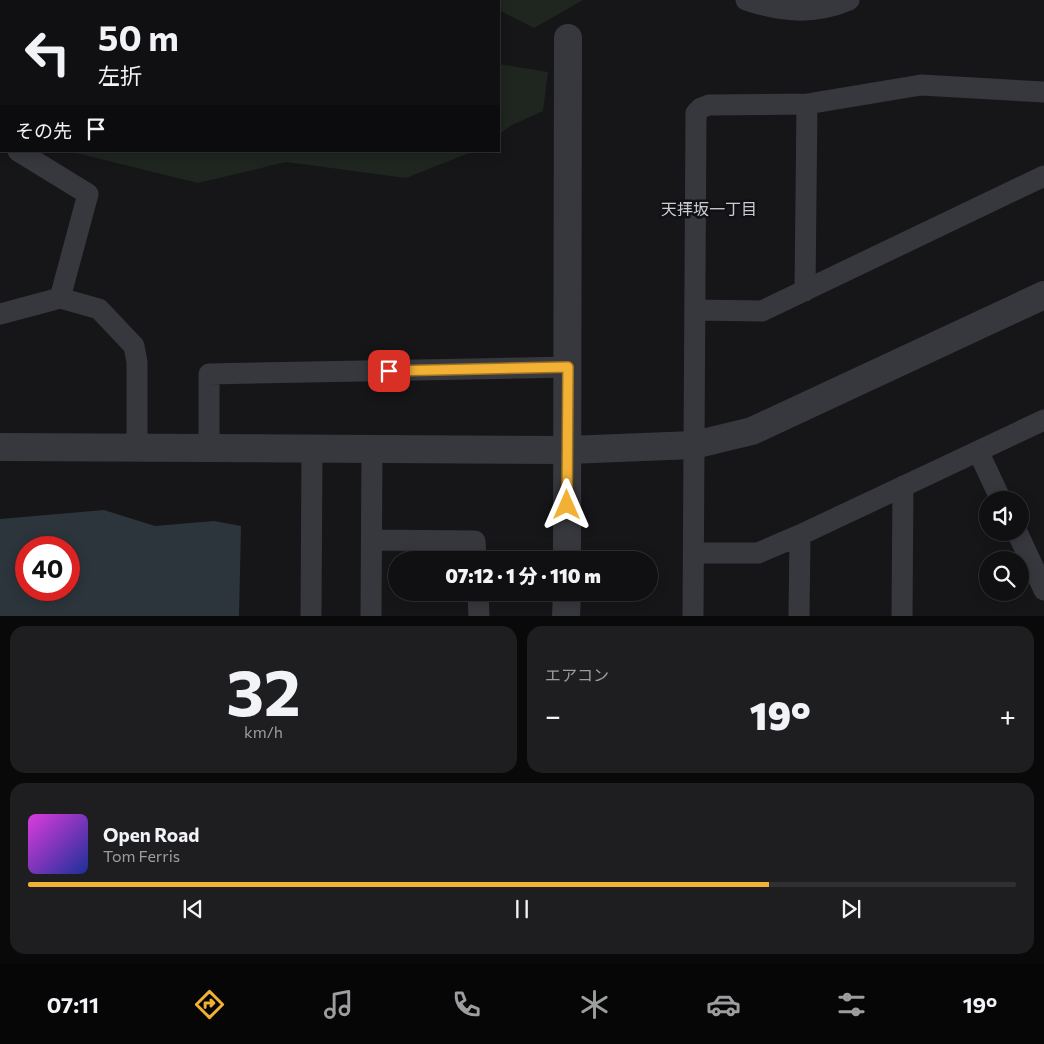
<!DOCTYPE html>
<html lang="ja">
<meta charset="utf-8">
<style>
:root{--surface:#101012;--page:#1e1e20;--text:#f1f3f6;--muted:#9c9d9f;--line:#303032;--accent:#f2b134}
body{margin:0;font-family:Commissioner,"Noto Sans JP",sans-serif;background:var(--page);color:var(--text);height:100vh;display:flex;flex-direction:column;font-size:19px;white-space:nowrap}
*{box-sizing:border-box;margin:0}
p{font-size:16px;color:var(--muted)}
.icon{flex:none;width:28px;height:28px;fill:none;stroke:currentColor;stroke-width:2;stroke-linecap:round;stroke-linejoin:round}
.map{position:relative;height:616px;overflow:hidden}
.drawer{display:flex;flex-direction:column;gap:10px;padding:10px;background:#09090a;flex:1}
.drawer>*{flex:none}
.top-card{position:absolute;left:0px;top:0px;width:500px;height:152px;box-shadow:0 2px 12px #0003,0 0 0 1px var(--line);background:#101012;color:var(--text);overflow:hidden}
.fabs{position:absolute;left:979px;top:491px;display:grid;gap:10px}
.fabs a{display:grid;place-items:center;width:50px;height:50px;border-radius:50%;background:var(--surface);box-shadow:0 2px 12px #0003,0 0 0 1px var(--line);font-size:25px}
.speed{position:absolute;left:15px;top:536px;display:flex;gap:10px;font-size:25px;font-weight:700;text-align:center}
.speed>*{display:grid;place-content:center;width:65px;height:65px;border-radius:50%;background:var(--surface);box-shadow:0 2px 12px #0003,0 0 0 1px var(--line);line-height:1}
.speed .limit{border:8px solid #d22;background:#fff;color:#111}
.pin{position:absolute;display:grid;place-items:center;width:42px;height:42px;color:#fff;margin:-21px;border-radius:10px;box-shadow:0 2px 8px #0006}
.me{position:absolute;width:55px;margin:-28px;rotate:0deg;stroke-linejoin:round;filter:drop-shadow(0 0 4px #0008)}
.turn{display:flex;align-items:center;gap:18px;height:105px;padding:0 15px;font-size:22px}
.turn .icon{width:65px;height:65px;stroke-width:2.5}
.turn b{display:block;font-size:35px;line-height:42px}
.then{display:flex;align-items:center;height:48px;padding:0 15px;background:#0003;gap:10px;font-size:19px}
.big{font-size:38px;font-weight:800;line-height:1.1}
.drawer .card{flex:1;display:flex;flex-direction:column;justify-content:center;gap:8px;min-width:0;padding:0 18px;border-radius:15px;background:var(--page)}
.drawer .dial{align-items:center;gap:0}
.dial b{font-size:65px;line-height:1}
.song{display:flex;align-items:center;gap:15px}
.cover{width:60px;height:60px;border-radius:8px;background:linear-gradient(135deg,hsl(300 70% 55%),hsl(230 70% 35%))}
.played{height:5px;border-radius:2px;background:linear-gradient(90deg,var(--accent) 75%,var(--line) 75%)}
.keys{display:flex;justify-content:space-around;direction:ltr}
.heat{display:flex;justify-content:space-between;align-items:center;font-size:28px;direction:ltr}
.drawer .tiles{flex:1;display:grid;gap:10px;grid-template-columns:1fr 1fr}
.card:last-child{grid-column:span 2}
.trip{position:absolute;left:388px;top:551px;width:270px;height:50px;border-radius:25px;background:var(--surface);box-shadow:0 2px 12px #0003,0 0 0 1px var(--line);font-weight:800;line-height:50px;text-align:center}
.tabs{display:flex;height:80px;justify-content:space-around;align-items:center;background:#060607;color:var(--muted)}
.tabs .icon{width:35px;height:35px}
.tabs .selected{color:var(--accent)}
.tabs b{font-size:22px;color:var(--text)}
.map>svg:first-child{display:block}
</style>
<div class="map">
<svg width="1044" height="617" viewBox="0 0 1044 617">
<rect width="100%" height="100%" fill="#161618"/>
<path fill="#1e261f" d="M81 0H325L78 1Z
M479 0H583L534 28 499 10V1Z
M499 64 548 72 543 111 512 125 499 134Z
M68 151H474L406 178 286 162 198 183Z"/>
<path fill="#2c353c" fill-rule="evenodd" d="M104 510 155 526 214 521 241 526 239 616H0V519ZM26 548H69V590H26Z"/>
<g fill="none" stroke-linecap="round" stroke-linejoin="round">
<path stroke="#37383d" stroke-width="21" d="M746 0C782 12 813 15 849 0
M40 1 44 0
M0 24 1 23
M0 140 1 141
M18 151 88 194 60 298
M805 291 807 104
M695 310 762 311 1044 176
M0 314 60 298 99 309 134 346 137 362V447
M209 447V374L568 367
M978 451 1001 500
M1017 532 1044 590
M372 540 475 541 476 560
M694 553H758L800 535 1044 420
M478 592 479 617
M311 617 312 448
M371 617 372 449
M693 617 696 113 701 108 709 105 807 104 921 85 1044 92
M799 617 800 535
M902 617 903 486"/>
<path stroke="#37383d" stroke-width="28" d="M0 447 568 450 694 445 752 431 1044 295
M567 560 568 38
M566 617 567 592"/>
</g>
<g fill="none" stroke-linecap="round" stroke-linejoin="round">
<g stroke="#9d7322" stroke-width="12">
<path id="route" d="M389 371 568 367 567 505"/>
</g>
<use href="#route" stroke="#f2b134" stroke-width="9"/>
</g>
<g text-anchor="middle" stroke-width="5" stroke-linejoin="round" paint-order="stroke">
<g font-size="16" fill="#c9ccd4" stroke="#111113">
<text x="709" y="215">天拝坂一丁目</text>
</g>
</g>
</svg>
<div class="fabs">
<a><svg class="icon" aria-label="sound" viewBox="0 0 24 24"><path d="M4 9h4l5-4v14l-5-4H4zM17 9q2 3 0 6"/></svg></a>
<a><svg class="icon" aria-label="search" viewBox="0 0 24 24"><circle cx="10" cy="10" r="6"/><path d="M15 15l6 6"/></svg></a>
</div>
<div class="speed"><div class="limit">40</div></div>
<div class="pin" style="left:389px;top:371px;background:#d93025"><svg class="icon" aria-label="arrive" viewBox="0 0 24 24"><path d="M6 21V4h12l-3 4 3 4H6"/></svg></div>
<svg class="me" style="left:567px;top:505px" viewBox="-20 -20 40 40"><path d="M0-17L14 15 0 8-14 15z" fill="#f2b134" stroke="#fff" stroke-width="4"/></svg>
<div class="trip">07:12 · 1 分 · 110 m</div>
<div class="top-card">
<div class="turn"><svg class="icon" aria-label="left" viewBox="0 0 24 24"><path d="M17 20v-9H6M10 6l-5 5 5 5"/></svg><div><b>50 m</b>左折</div></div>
<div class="then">その先<svg class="icon" aria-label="arrive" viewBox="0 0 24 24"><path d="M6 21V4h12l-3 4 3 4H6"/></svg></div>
</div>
</div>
<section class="drawer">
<div class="tiles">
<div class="card dial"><b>32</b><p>km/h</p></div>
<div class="card"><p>エアコン</p>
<div class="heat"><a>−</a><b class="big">19°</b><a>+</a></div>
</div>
<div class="card">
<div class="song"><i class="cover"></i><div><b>Open Road</b><p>Tom Ferris</p></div></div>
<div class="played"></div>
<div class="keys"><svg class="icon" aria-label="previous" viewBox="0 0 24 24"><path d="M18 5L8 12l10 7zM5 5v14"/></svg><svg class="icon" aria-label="pause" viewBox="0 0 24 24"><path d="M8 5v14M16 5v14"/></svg><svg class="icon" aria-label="next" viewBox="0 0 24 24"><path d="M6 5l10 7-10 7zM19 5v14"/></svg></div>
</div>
</div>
</section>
<nav class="tabs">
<b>07:11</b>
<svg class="icon selected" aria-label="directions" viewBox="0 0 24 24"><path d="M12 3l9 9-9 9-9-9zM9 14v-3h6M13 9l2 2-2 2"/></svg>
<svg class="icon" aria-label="music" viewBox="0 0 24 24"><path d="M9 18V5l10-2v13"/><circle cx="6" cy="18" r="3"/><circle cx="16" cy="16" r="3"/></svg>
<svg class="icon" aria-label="phone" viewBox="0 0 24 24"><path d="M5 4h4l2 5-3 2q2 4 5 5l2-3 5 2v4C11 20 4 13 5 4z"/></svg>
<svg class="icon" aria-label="climate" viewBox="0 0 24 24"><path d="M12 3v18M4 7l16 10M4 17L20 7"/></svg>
<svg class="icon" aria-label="car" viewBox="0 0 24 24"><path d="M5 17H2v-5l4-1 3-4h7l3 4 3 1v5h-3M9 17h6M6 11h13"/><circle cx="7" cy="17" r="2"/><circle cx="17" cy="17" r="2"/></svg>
<svg class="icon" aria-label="filters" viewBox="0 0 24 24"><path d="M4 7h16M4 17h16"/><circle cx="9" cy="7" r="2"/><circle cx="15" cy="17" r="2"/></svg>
<b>19°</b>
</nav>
